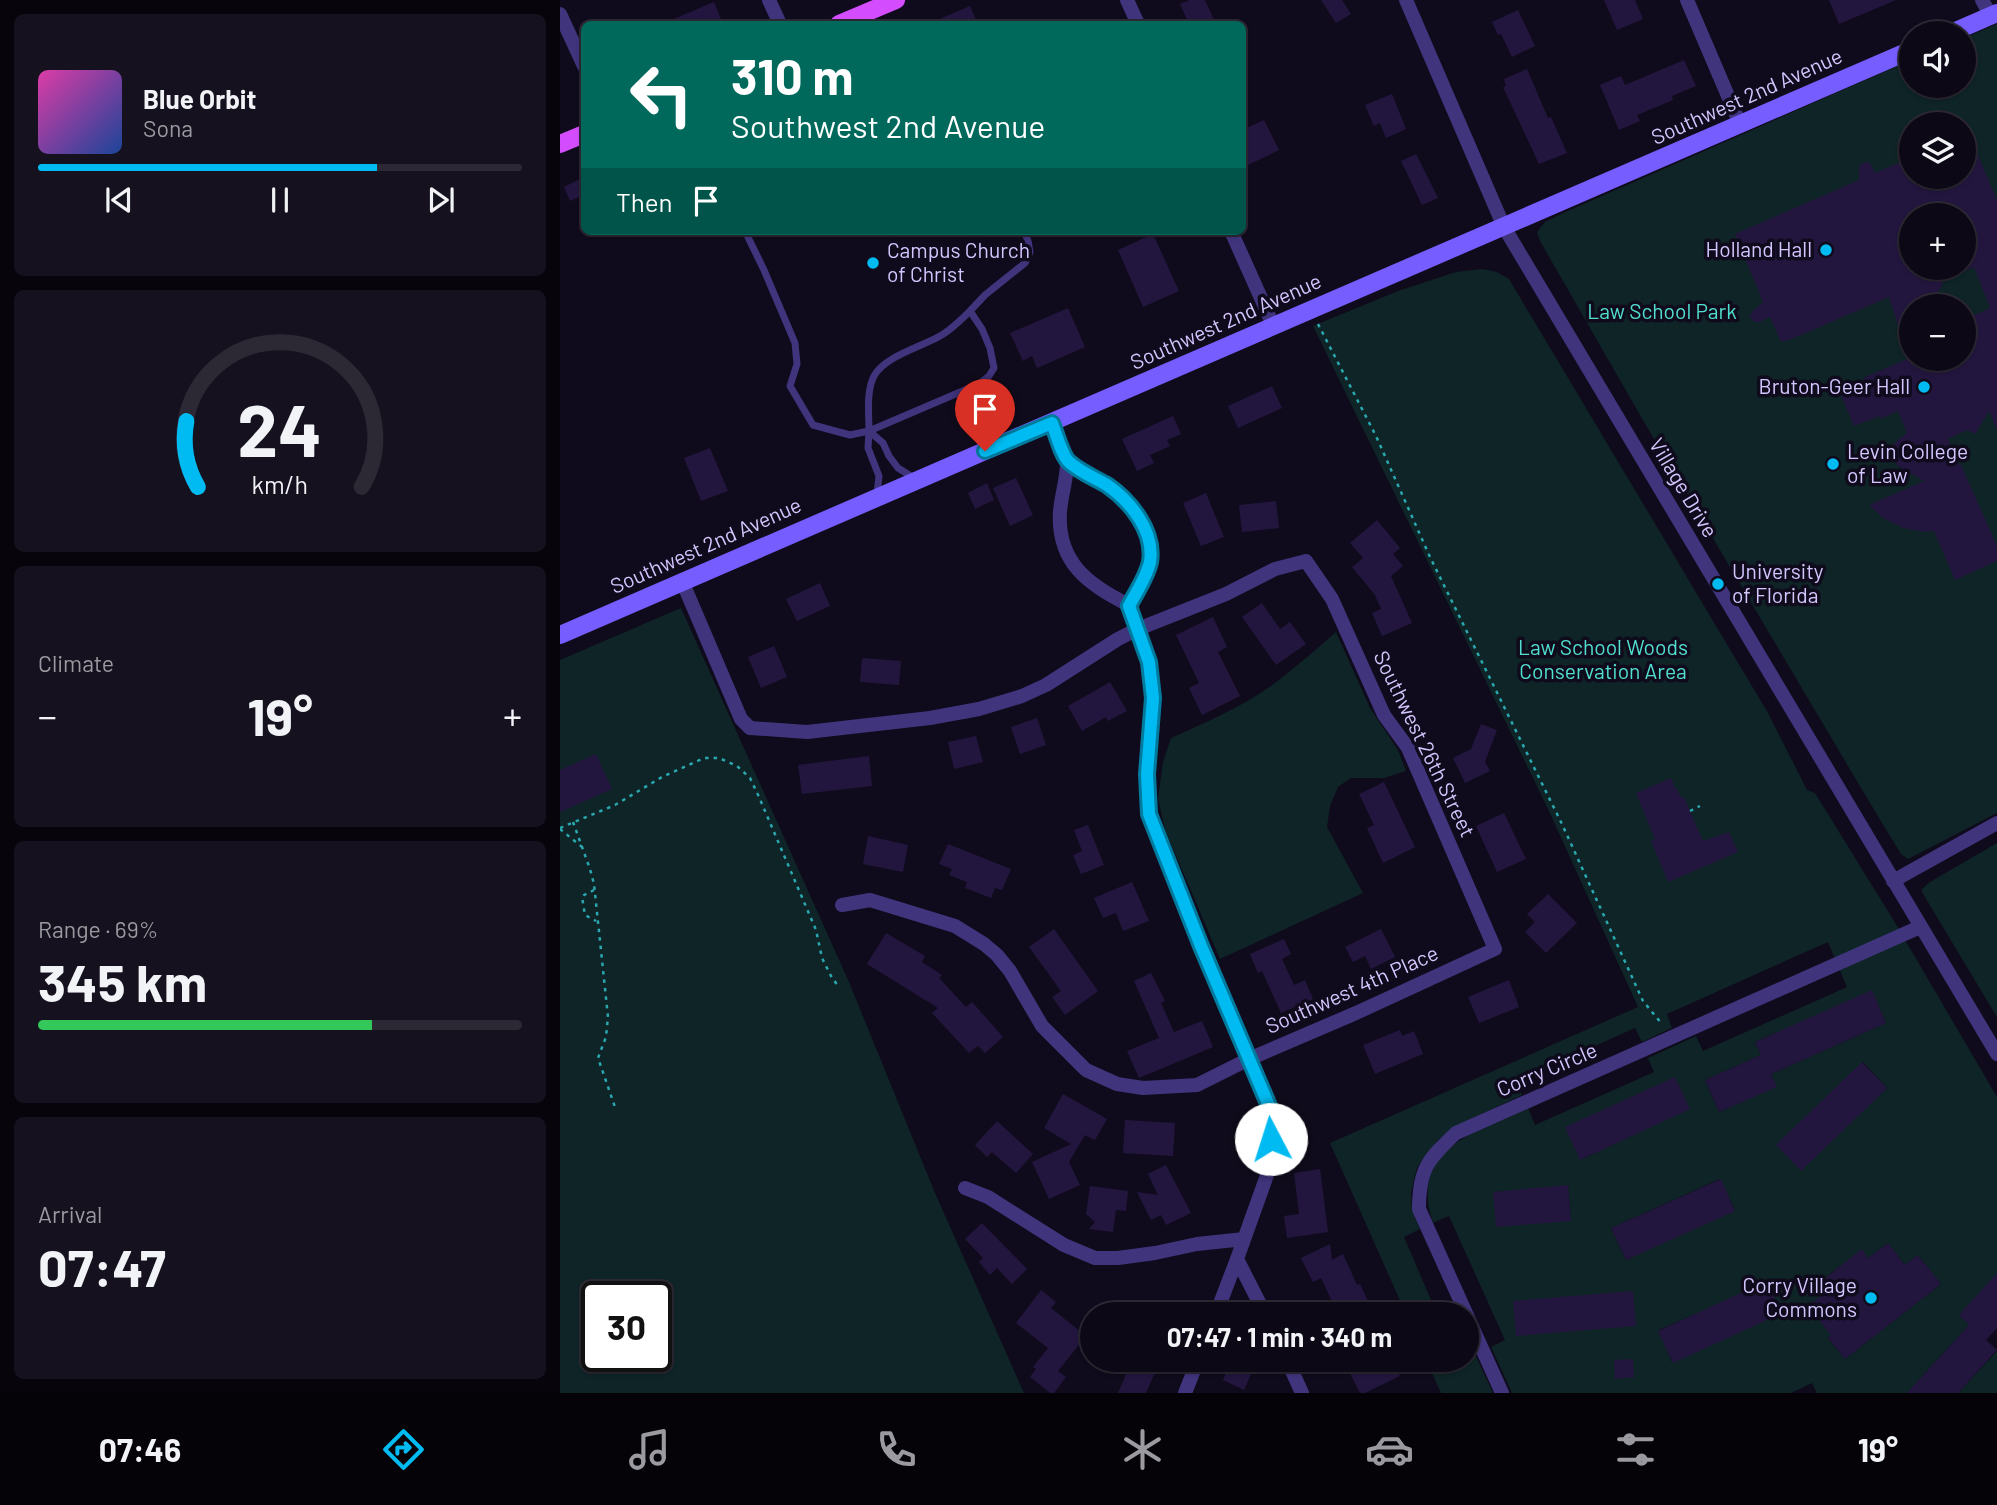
<!DOCTYPE html>
<meta charset="utf-8">
<style>
:root{--surface:#0c0815;--page:#15111e;--text:#f1f3f6;--muted:#9a9aa0;--line:#2c2934;--accent:#00bbf1}
body{margin:0;font-family:Barlow,sans-serif;background:var(--page);color:var(--text);height:100vh;display:flex;flex-direction:column;font-size:26px;white-space:nowrap}
*{box-sizing:border-box;margin:0}
p{font-size:23px;color:var(--muted)}
.icon{flex:none;width:38px;height:38px;fill:none;stroke:currentColor;stroke-width:2;stroke-linecap:round;stroke-linejoin:round}
.map{position:relative;flex:1;overflow:hidden}
.panel{display:flex;flex-direction:column;gap:14px;padding:14px;background:#07040c;width:560px}
.panel>*{flex:none}
.top-card{position:absolute;left:21px;top:21px;width:665px;height:214px;border-radius:10px;box-shadow:0 2px 5px #0004,0 0 0 2px var(--line);background:#00695c;color:#fff;overflow:hidden}
.buttons{position:absolute;left:1339px;top:21px;display:grid;gap:14px}
.buttons a{display:grid;place-items:center;width:77px;height:77px;border-radius:50%;background:var(--surface);box-shadow:0 2px 5px #0004,0 0 0 2px var(--line);font-size:35px}
.speed{position:absolute;left:21px;top:1281px;display:flex;gap:14px;font-size:35px;font-weight:700;text-align:center}
.speed>*{display:grid;place-content:center;width:91px;height:91px;border-radius:50%;background:var(--surface);box-shadow:0 2px 5px #0004,0 0 0 2px var(--line);line-height:1}
.speed .limit{border:4px solid #111;border-radius:10px;background:#fff;color:#111}
.pin{position:absolute;display:grid;place-items:center;width:60px;height:60px;color:#fff;margin:-72px -30px;border-radius:50% 50% 50% 0;rotate:-45deg;box-shadow:0 0 7px #0007}
.pin .icon{rotate:45deg}
.me{position:absolute;width:77px;margin:-38px;rotate:355deg;stroke-linejoin:round;filter:drop-shadow(0 0 5px #0008)}
.turn{display:flex;align-items:center;gap:24px;height:147px;padding:0 35px;font-size:32px}
.turn .icon{width:91px;height:91px;stroke-width:2.5}
.turn b{display:block;font-size:49px;line-height:60px}
.then{display:flex;align-items:center;height:66px;padding:0 35px;background:#0003;gap:14px;font-size:26px}
.big{font-size:52px;font-weight:700;line-height:1.1}
.panel .widget{flex:1;display:flex;flex-direction:column;justify-content:center;gap:10px;min-width:0;padding:0 24px;border-radius:10px;background:var(--page)}
.panel .dial{align-items:center;gap:0}
.dial svg{height:182px;overflow:visible;fill:none;stroke:var(--line);stroke-width:7;stroke-linecap:round;text-anchor:middle}
.dial text{fill:var(--text);stroke:none}
.song{display:flex;align-items:center;gap:21px}
.cover{width:84px;height:84px;border-radius:10px;background:linear-gradient(135deg,hsl(320 70% 55%),hsl(220 70% 35%))}
.played{height:7px;border-radius:4px;background:linear-gradient(90deg,var(--accent) 70%,var(--line) 70%)}
.keys{display:flex;justify-content:space-around;direction:ltr}
.heat{display:flex;justify-content:space-between;align-items:center;font-size:38px;direction:ltr}
.charge{height:10px;border-radius:5px;background:linear-gradient(90deg,#34c759 69%,var(--line) 0)}
.trip{position:absolute;left:520px;top:1302px;width:399px;height:70px;border-radius:35px;background:var(--surface);box-shadow:0 2px 5px #0004,0 0 0 2px var(--line);font-weight:700;line-height:70px;text-align:center}
.tabs{display:flex;height:112px;justify-content:space-around;align-items:center;background:#050308;color:var(--muted)}
.tabs .icon{width:49px;height:49px}
.tabs .current{color:var(--accent)}
.tabs b{font-size:32px;color:var(--text)}
main{display:flex;flex:1;min-height:0}
.map>svg:first-child{display:block}
</style>
<main>
<section class="panel">
<div class="widget">
<div class="song"><i class="cover"></i><div><b>Blue Orbit</b><p>Sona</p></div></div>
<div class="played"></div>
<div class="keys"><svg class="icon" aria-label="previous" viewBox="0 0 24 24"><path d="M18 5L8 12l10 7zM5 5v14"/></svg><svg class="icon" aria-label="pause" viewBox="0 0 24 24"><path d="M8 5v14M16 5v14"/></svg><svg class="icon" aria-label="next" viewBox="0 0 24 24"><path d="M6 5l10 7-10 7zM19 5v14"/></svg></div>
</div>
<div class="widget dial"><svg viewBox="0 0 100 80">
<path d="M14 69A42 42 0 1 1 86 69"/>
<path d="M14 69A42 42 0 0 1 9 40" stroke="#00bbf1"/>
<text x="50" y="56" font-size="32" font-weight="700">24</text>
<text x="50" y="72" font-size="11">km/h</text>
</svg></div>
<div class="widget"><p>Climate</p>
<div class="heat"><a>−</a><b class="big">19°</b><a>+</a></div>
</div>
<div class="widget"><p>Range · 69%</p><b class="big">345 km</b><div class="charge"></div></div>
<div class="widget"><p>Arrival</p><b class="big">07:47</b></div>
</section>
<div class="map">
<svg width="1437" height="1393" viewBox="0 0 1437 1393">
<rect width="100%" height="100%" fill="#100b1c"/>
<path fill="#0e2426" fill-rule="evenodd" d="M1437 24V813L1348 859 1341 854 1310 803 1084 422 980 241 977 232 985 222 1001 214 1351 60V86H1404V38ZM1351 124H1404V177H1351ZM1351 215H1404V268H1351ZM1351 306H1404V359H1351Z
M922 269 937 272 949 279 1208 713 1247 790 1255 793 1334 921 1437 1097V1274L1399 1315 1409 1325 1347 1393H1257L1252 1383 1231 1393H952L931 1347 945 1340 889 1216 873 1223C848 1149 915 1132 968 1108L975 1125 1094 1072 1088 1058 1136 1036 1143 1051 1287 987 1268 942 1107 1014 1112 1028 1082 1042 1075 1028 957 1081 962 1095 892 1128 878 1140 866 1155 857 1168 851 1193 852 1210 860 1229 844 1237 877 1314H846L770 1143 1078 1007 988 809 753 326 838 291 896 272ZM1312 991 1326 1023 1211 1074 1216 1087 1159 1112 1145 1080 1201 1055 1195 1042ZM1303 1062 1327 1088 1241 1170 1302 1063ZM1115 1077 1129 1109 1020 1160ZM1160 1179 1175 1210 1066 1260 1051 1228ZM1008 1186 1011 1221 934 1192ZM1328 1243 1345 1265 1358 1255 1381 1284 1285 1359 1268 1338 1271 1335 1267 1291 1261 1281 1301 1250 1308 1258ZM1207 1282 1221 1313 1112 1362 1099 1330Z
M121 608 289 982 375 1193 464 1393H0V660ZM37 1297H96V1356H37Z
M776 632 810 708 838 750 846 771 824 778H791L778 787 770 806 767 827 803 893 660 959 605 830 598 798 603 762 611 738C644 723 678 709 708 688 732 671 754 651 776 632Z
M1437 843V1017L1362 892V889L1370 882Z
M1437 1350V1393H1398L1437 1351Z
M915 1354 933 1393H881L866 1360H906L907 1357Z"/>
<path fill="#23163e" d="M630 0H645L656 24H629L620 4Z
M761 0H782L791 14 776 23Z
M1044 0H1075L1083 19 1057 30Z
M1269 0H1336L1279 24Z
M154 2 163 24H102Z
M410 6 418 24H368Z
M958 10 975 46 952 57 941 34 938 35 932 22Z
M1124 60 1136 86 1112 96 1113 100 1077 115 1080 121 1059 130 1040 85 1061 76 1065 85Z
M967 69 988 118 991 117 1007 153 979 164 943 87 946 86 944 79Z
M832 94 846 129 826 138 820 123 814 126 805 105Z
M704 120 719 150 682 168V130Z
M1404 122 1437 200V430L1429 411 1415 434 1407 430 1388 439 1399 465H1401L1437 546V561L1395 580 1374 531 1365 532 1343 528 1323 518 1309 505 1364 481 1338 466 1334 461 1332 453 1333 446 1338 440 1347 433 1338 411 1321 419 1320 416 1294 426 1280 393 1305 381 1303 378 1347 359H1404V320L1430 308 1414 267 1404 271V215H1351V268H1384L1382 286 1376 294 1379 306H1351V356H1348L1329 297 1227 341 1226 340 1221 342 1210 317 1199 322H1194L1191 318 1190 315 1193 311 1203 302 1175 234 1299 180V167L1304 162 1310 163 1315 173 1351 158V177H1404Z
M856 154 878 198 862 205 841 161Z
M24 177V195L10 201 4 187Z
M593 234 619 291 583 307 558 250Z
M508 308 525 347 477 368 472 356 463 361 450 333Z
M712 386 722 408 678 428 668 406Z
M613 416 621 434 607 440 610 446 590 455 594 463 577 471 562 439Z
M150 448 168 491 141 501 124 458Z
M456 478 473 515 450 526 433 488Z
M427 483 434 500 415 509 408 493Z
M646 493 664 537 641 546 623 503Z
M716 501 719 528 682 532 679 505Z
M817 520 840 548 833 554 843 566 831 576 852 623 822 636 812 613 821 609 815 595 792 567 803 558 790 543Z
M260 583 270 606 237 621 226 599Z
M702 603 720 629 730 622 746 644 716 665 682 617Z
M653 617 667 647 658 652 680 696 642 715 629 688 639 683 616 635Z
M214 646 227 677 201 688 188 657Z
M302 658 341 661 339 685 300 682Z
M550 682 567 711 548 721 546 717 522 731 508 706Z
M477 718 486 745 460 754 451 727Z
M921 724 937 730 925 762 930 771 905 783 893 758 911 749Z
M416 736 423 762 394 769 388 742Z
M36 754 52 789 0 812V770Z
M309 756 312 786 242 794 238 765Z
M1111 778 1115 788H1116L1122 798 1124 797 1143 841 1169 832 1178 852 1108 882 1091 841 1095 839 1076 793Z
M824 782 855 847 823 863 807 828 814 825 799 794Z
M944 813 966 859 937 872 916 826Z
M528 825 544 865 521 874 513 855 522 851 514 830Z
M308 836 348 845 343 872 303 864Z
M388 844 451 869 442 890 435 888 431 898 405 888 407 882 389 875 392 869 379 864Z
M572 882 589 921 563 931 556 913 543 918 534 898Z
M988 894 1017 923 986 953 965 932 975 922 967 914Z
M494 929 538 991 505 1015 492 997 501 991 469 947Z
M821 929 835 957 811 969 805 956 793 962 785 947Z
M326 933 365 956 362 962 382 975 379 978 406 1007 412 1002 443 1037 425 1053 418 1046 409 1053 372 1013 378 1008 307 964Z
M724 939 731 954 722 959 734 985 745 980 753 999 721 1013 702 971 698 973 690 954Z
M591 973 605 1001 601 1003 614 1032 642 1021 653 1047 579 1078 567 1051 599 1038 574 981Z
M949 980 959 1007 919 1023 908 997Z
M1312 990 1326 1023 1211 1074 1217 1087 1159 1112 1145 1080 1201 1055 1195 1042Z
M840 1030 842 1036 854 1031 863 1054 815 1074 803 1045Z
M1302 1062 1327 1088 1241 1171 1216 1145Z
M1115 1077 1130 1109 1020 1160 1005 1127Z
M503 1094 547 1119 535 1140 525 1135 509 1162 520 1185 489 1199 472 1162 511 1144 484 1128Z
M565 1120 615 1123 613 1156 563 1153Z
M437 1121 473 1154 456 1173 432 1152 427 1157 415 1145Z
M606 1165 631 1213 606 1225 601 1215 591 1220 577 1192 598 1195 588 1174Z
M760 1169 768 1232 727 1238 724 1216 739 1214 734 1173Z
M1161 1179 1175 1211 1066 1260 1051 1228Z
M1008 1185 1011 1221 936 1227 933 1192Z
M530 1186 568 1191 566 1211 556 1210 553 1232 529 1229 535 1222 526 1214Z
M422 1223 467 1269 452 1284 437 1268 430 1275 419 1262 423 1258 405 1239Z
M1328 1243 1345 1265 1358 1255 1381 1284 1285 1359 1268 1338 1271 1335 1248 1306 1267 1291 1260 1282 1302 1249 1308 1258Z
M770 1244 772 1260 783 1254 797 1285 800 1284 814 1314H778L761 1278 753 1282 741 1258Z
M1437 1273V1328L1426 1340 1437 1350 1398 1393H1347L1409 1325 1399 1315Z
M1207 1281 1222 1313 1113 1363 1098 1331Z
M481 1290 496 1302 491 1308 526 1336 498 1371 506 1377 494 1393H490L470 1377 476 1369 473 1367 488 1348 456 1323Z
M1073 1291 1076 1326 956 1336 953 1301Z
M1073 1359 1074 1377 1055 1379 1054 1360Z
M572 1360H583L598 1366 586 1393H558Z
M672 1360H697L684 1390 663 1380Z
M812 1360H856L836 1369 840 1376 805 1393H800L789 1371Z"/>
<g fill="none" stroke-linecap="round" stroke-linejoin="round">
<path stroke="#2aa7af" stroke-width="2.5" stroke-dasharray="3.5 5" stroke-linecap="butt" d="M758 324 816 436 870 557 1001 822 1083 1001 1102 1024
M1130 811 1140 806
M13 822 30 869 34 884 48 1017 46 1037 38 1058 55 1107
M0 828 55 805 102 777 144 758H159L177 766 190 778 199 797 256 930 262 958 271 976 278 986
M0 829 22 847
M34 890 24 895 22 897 25 915 36 921"/>
<path stroke="#40347d" stroke-width="7" d="M185 231 204 270 235 343 237 364 230 386 253 425 290 435 309 431 419 384 429 376 434 368 430 348 422 329 410 311 425 295 465 263 470 252 468 241 464 231
M309 431 308 448 319 476 317 494
M354 478 338 468 329 456 323 443 309 431C309 413 306 392 314 376 325 356 361 347 380 336 391 330 400 321 410 311"/>
<path stroke="#40347d" stroke-width="14" d="M209 0 220 24
M567 0 578 24
M846 0 944 227 1437 1054
M1127 0 1180 124
M1422 0 1431 16
M0 14 24 66
M671 231 713 325
M492 423C496 433 507 453 507 463 507 479 501 496 500 512 497 562 528 585 569 605L589 662 593 698 587 774 589 814 641 946 712 1113 711 1164 677 1259 705 1314
M508 461C539 481 573 497 586 534 589 543 591 552 590 561 587 577 576 591 569 605
M122 581 181 719 190 728 247 732 370 718 419 709 462 696 486 685 558 639 578 629 666 594 715 569 746 561 772 599 824 715 848 748 935 949 796 1013 689 1059 637 1085 583 1088 557 1084 526 1070 482 1026 450 971 437 955 424 944 395 926 310 900 282 905
M1333 881 1437 823
M405 1188 428 1197 504 1245 535 1258H558L595 1253 637 1244 684 1239
M656 1314 677 1259
M727 1360 742 1393
M625 1393 638 1360
M942 1393 859 1209C859 1170 867 1160 896 1133L1360 927"/>
<path stroke="#765dff" stroke-width="18" d="M1391 33 1437 13
M0 635 1351 50"/>
<path stroke="#d34dff" stroke-width="18" d="M279 24 336 0
M0 144 24 134"/>
</g>
<g fill="none" stroke-linecap="round" stroke-linejoin="round">
<g stroke="#007a9d" stroke-width="18">
<path id="route" d="M425 451 492 423C496 433 502 456 509 462 520 472 535 478 547 485 570 501 595 531 590 562 587 577 576 592 569 606L589 662 593 698 587 774 589 814 641 946 712 1113 711 1139"/>
</g>
<use href="#route" stroke="#00bbf1" stroke-width="12"/>
</g>
<g fill="#00bbf1" stroke="#100b1c" stroke-width="2.5">
<circle cx="1266" cy="250" r="7"/>
<circle cx="313" cy="263" r="7"/>
<circle cx="1364" cy="387" r="7"/>
<circle cx="1273" cy="464" r="7"/>
<circle cx="1158" cy="584" r="7"/>
<circle cx="1311" cy="1298" r="7"/>
</g>
<g text-anchor="middle" stroke-width="7" stroke-linejoin="round" paint-order="stroke">
<g font-size="21" fill="#d4c6ff" stroke="#100b1c">
<text transform="translate(1187 97) rotate(-24)" y="7">Southwest 2nd Avenue</text>
<text transform="translate(666 322) rotate(-24)" y="7">Southwest 2nd Avenue</text>
<text transform="translate(1123 488) rotate(59)" y="7">Village Drive</text>
<text transform="translate(146 546) rotate(-24)" y="7">Southwest 2nd Avenue</text>
<text transform="translate(864 744) rotate(64)" y="7">Southwest 26th Street</text>
<text transform="translate(792 990) rotate(-24)" y="7">Southwest 4th Place</text>
<text transform="translate(987 1070) rotate(-23)" y="7">Corry Circle</text>
</g>
<g font-size="21" fill="#d4c6ff" stroke="#100b1c" text-anchor="end">
<text x="1252" y="257">Holland Hall</text>
<text x="327" y="258" text-anchor="start">Campus Church<tspan x="327" dy="24">of Christ</tspan></text>
<text x="1350" y="394">Bruton-Geer Hall</text>
<text x="1287" y="459" text-anchor="start">Levin College<tspan x="1287" dy="24">of Law</tspan></text>
<text x="1172" y="579" text-anchor="start">University<tspan x="1172" dy="24">of Florida</tspan></text>
<text x="1297" y="1293">Corry Village<tspan x="1297" dy="24">Commons</tspan></text>
</g>
<g font-size="21" fill="#51e0cf" stroke="#100b1c">
<text x="1102" y="319">Law School Park</text>
<text x="1043" y="655">Law School Woods<tspan x="1043" dy="24">Conservation Area</tspan></text>
</g>
</g>
</svg>
<div class="buttons">
<a><svg class="icon" aria-label="sound" viewBox="0 0 24 24"><path d="M4 9h4l5-4v14l-5-4H4zM17 9q2 3 0 6"/></svg></a>
<a><svg class="icon" aria-label="layers" viewBox="0 0 24 24"><path d="M12 4l9 5-9 5-9-5zM3 14l9 5 9-5"/></svg></a>
<a>+</a>
<a>−</a>
</div>
<div class="speed"><div class="limit">30</div></div>
<div class="pin" style="left:425px;top:451px;background:#d93025"><svg class="icon" aria-label="arrive" viewBox="0 0 24 24"><path d="M6 21V4h12l-3 4 3 4H6"/></svg></div>
<svg class="me" style="left:711px;top:1139px" viewBox="-20 -20 40 40"><circle r="19" fill="#fff"/><path d="M0-13L10 11 0 6-10 11z" fill="#00bbf1"/></svg>
<div class="trip">07:47 · 1 min · 340 m</div>
<div class="top-card">
<div class="turn"><svg class="icon" aria-label="left" viewBox="0 0 24 24"><path d="M17 20v-9H6M10 6l-5 5 5 5"/></svg><div><b>310 m</b>Southwest 2nd Avenue</div></div>
<div class="then">Then<svg class="icon" aria-label="arrive" viewBox="0 0 24 24"><path d="M6 21V4h12l-3 4 3 4H6"/></svg></div>
</div>
</div>
</main>
<nav class="tabs">
<b>07:46</b>
<svg class="icon current" aria-label="directions" viewBox="0 0 24 24"><path d="M12 3l9 9-9 9-9-9zM9 14v-3h6M13 9l2 2-2 2"/></svg>
<svg class="icon" aria-label="music" viewBox="0 0 24 24"><path d="M9 18V5l10-2v13"/><circle cx="6" cy="18" r="3"/><circle cx="16" cy="16" r="3"/></svg>
<svg class="icon" aria-label="phone" viewBox="0 0 24 24"><path d="M5 4h4l2 5-3 2q2 4 5 5l2-3 5 2v4C11 20 4 13 5 4z"/></svg>
<svg class="icon" aria-label="climate" viewBox="0 0 24 24"><path d="M12 3v18M4 7l16 10M4 17L20 7"/></svg>
<svg class="icon" aria-label="car" viewBox="0 0 24 24"><path d="M5 17H2v-5l4-1 3-4h7l3 4 3 1v5h-3M9 17h6M6 11h13"/><circle cx="7" cy="17" r="2"/><circle cx="17" cy="17" r="2"/></svg>
<svg class="icon" aria-label="filters" viewBox="0 0 24 24"><path d="M4 7h16M4 17h16"/><circle cx="9" cy="7" r="2"/><circle cx="15" cy="17" r="2"/></svg>
<b>19°</b>
</nav>
